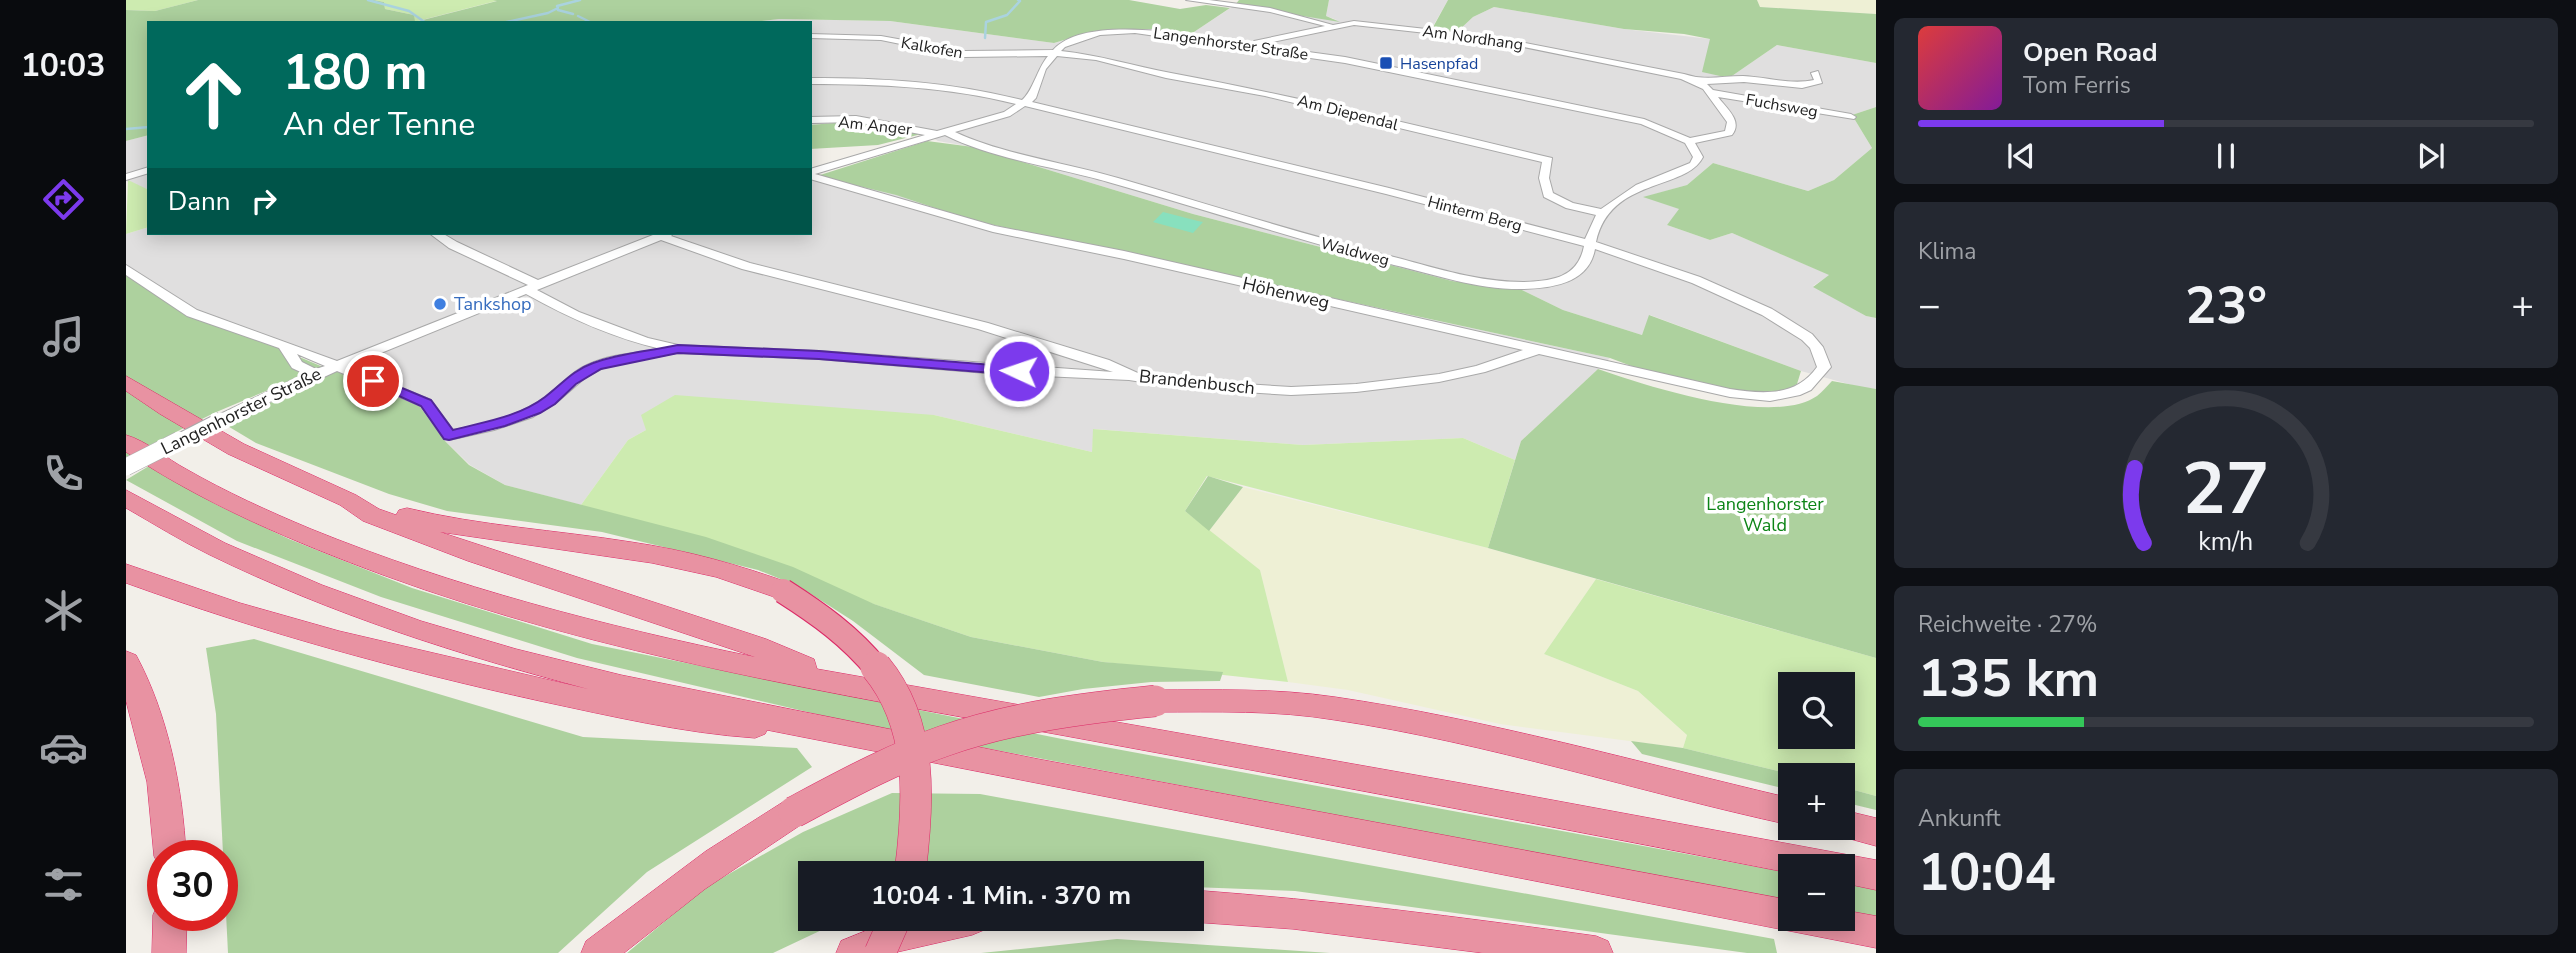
<!DOCTYPE html>
<html lang="de">
<meta charset="utf-8">
<style>
:root{--surface:#171b24;--page:#242831;--text:#f1f3f6;--muted:#9ea1a6;--line:#363941;--accent:#7c3aed}
body{margin:0;font-family:"Nunito Sans",sans-serif;background:var(--page);color:var(--text);height:100vh;display:flex;flex-direction:column;font-size:26px;white-space:nowrap}
*{box-sizing:border-box;margin:0}
p{font-size:23px;color:var(--muted)}
.icon{flex:none;width:38px;height:38px;fill:none;stroke:currentColor;stroke-width:2;stroke-linecap:round;stroke-linejoin:round}
.map{position:relative;flex:1;overflow:hidden}
.sheet{display:flex;flex-direction:column;gap:18px;padding:18px;background:#0d0f14;width:700px}
.sheet>*{flex:none}
.top-card{position:absolute;left:21px;top:21px;width:665px;height:214px;border-radius:0px;box-shadow:0 4px 18px #0003;background:#00695c;color:#fff;overflow:hidden}
.controls{position:absolute;left:1652px;top:672px;display:grid;gap:14px}
.controls a{display:grid;place-items:center;width:77px;height:77px;border-radius:0px;background:var(--surface);box-shadow:0 4px 18px #0003;font-size:35px}
.speed{position:absolute;left:21px;top:840px;display:flex;gap:14px;font-size:35px;font-weight:700;text-align:center}
.speed>*{display:grid;place-content:center;width:91px;height:91px;border-radius:50%;background:var(--surface);box-shadow:0 4px 18px #0003;line-height:1}
.speed .limit{border:10px solid #d22;background:#fff;color:#111}
.pin{position:absolute;display:grid;place-items:center;width:60px;height:60px;color:#fff;margin:-30px;border:4px solid #fff;border-radius:50%;box-shadow:0 2px 7px #0007}
.me{position:absolute;width:77px;margin:-38px;rotate:273deg;stroke-linejoin:round;filter:drop-shadow(0 0 5px #0008)}
.turn{display:flex;align-items:center;gap:24px;height:147px;padding:0 21px;font-size:32px}
.turn .icon{width:91px;height:91px;stroke-width:2.5}
.turn b{display:block;font-size:49px;line-height:60px}
.then{display:flex;align-items:center;height:66px;padding:0 21px;background:#0003;gap:14px;font-size:26px}
.big{font-size:52px;font-weight:700;line-height:1.1}
.sheet .tile{flex:1;display:flex;flex-direction:column;justify-content:center;gap:10px;min-width:0;padding:0 24px;border-radius:10px;background:var(--page)}
.sheet .dial{align-items:center;gap:0}
.dial svg{height:182px;overflow:visible;fill:none;stroke:var(--line);stroke-width:7;stroke-linecap:round;text-anchor:middle}
.dial text{fill:var(--text);stroke:none}
.song{display:flex;align-items:center;gap:21px}
.cover{width:84px;height:84px;border-radius:10px;background:linear-gradient(135deg,hsl(0 70% 55%),hsl(290 70% 35%))}
.played{height:7px;border-radius:4px;background:linear-gradient(90deg,var(--accent) 40%,var(--line) 40%)}
.keys{display:flex;justify-content:space-around;direction:ltr}
.heat{display:flex;justify-content:space-between;align-items:center;font-size:38px;direction:ltr}
.charge{height:10px;border-radius:5px;background:linear-gradient(90deg,#34c759 27%,var(--line) 0)}
.trip{position:absolute;left:672px;top:861px;width:406px;height:70px;border-radius:0px;background:var(--surface);box-shadow:0 4px 18px #0003;font-weight:700;line-height:70px;text-align:center}
main{display:flex;flex:1;min-height:0}
.tab-bar{display:flex;flex-direction:column;width:126px;justify-content:space-around;align-items:center;background:#090b0e;color:var(--muted)}
.tab-bar .icon{width:49px;height:49px}
.tab-bar .on{color:var(--accent)}
.tab-bar b{font-size:32px;color:var(--text)}
.map>svg:first-child{display:block}
</style>
<main>
<nav class="tab-bar">
<b>10:03</b>
<svg class="icon on" aria-label="directions" viewBox="0 0 24 24"><path d="M12 3l9 9-9 9-9-9zM9 14v-3h6M13 9l2 2-2 2"/></svg>
<svg class="icon" aria-label="music" viewBox="0 0 24 24"><path d="M9 18V5l10-2v13"/><circle cx="6" cy="18" r="3"/><circle cx="16" cy="16" r="3"/></svg>
<svg class="icon" aria-label="phone" viewBox="0 0 24 24"><path d="M5 4h4l2 5-3 2q2 4 5 5l2-3 5 2v4C11 20 4 13 5 4z"/></svg>
<svg class="icon" aria-label="climate" viewBox="0 0 24 24"><path d="M12 3v18M4 7l16 10M4 17L20 7"/></svg>
<svg class="icon" aria-label="car" viewBox="0 0 24 24"><path d="M5 17H2v-5l4-1 3-4h7l3 4 3 1v5h-3M9 17h6M6 11h13"/><circle cx="7" cy="17" r="2"/><circle cx="17" cy="17" r="2"/></svg>
<svg class="icon" aria-label="filters" viewBox="0 0 24 24"><path d="M4 7h16M4 17h16"/><circle cx="9" cy="7" r="2"/><circle cx="15" cy="17" r="2"/></svg>
</nav>
<div class="map">
<svg width="1750" height="953" viewBox="0 0 1750 953">
<rect width="100%" height="100%" fill="#f2efe9"/>
<path fill="#e0dfdf" d="M1203 0H1322L1306 28 1331 32 1347 17 1368 7 1498 29 1584 39 1603 78 1651 45 1750 63V107L1726 115 1746 148 1708 180 1682 191 1587 163 1561 185 1519 197 1554 209 1541 225 1584 240 1606 233 1704 275 1687 286 1740 316 1750 318V389L1737 388 1675 371 1524 315 1516 335 1437 310 1396 290 1326 281 1067 214 847 147 812 141 799 133 732 121 684 125V23H616L653 19 764 21 928 43 965 32 995 29H1026L1065 34 1109 5 1211 20 1200 16Z
M23 135V190L0 181V141Z
M684 173 771 195 845 220 1484 358 1395 441 1389 460 1337 438 1177 445 968 429 966 452 808 415 520 430 502 440 455 505 379 485 344 465 319 441 292 404 34 298 0 274V234L23 227V233H684Z"/>
<path fill="#eef0d5" d="M1631 0H1750V14L1634 7Z
M1117 487 1362 548 1470 579 1418 654 1512 691 1561 735 1557 748 1374 724 1222 690 1162 682 1134 570 1083 531Z"/>
<path fill="#cdebb0" fill-rule="evenodd" d="M0 0H72L29 11 0 10Z
M248 0H374L288 22V15L259 9 258 2Z
M2 180 23 190V227L0 234Z
M549 395 808 415 966 452 967 429 1177 445 1337 438 1389 460 1362 548 1081 476 1059 511 1134 570 1162 682 977 662 845 637 455 505 502 440 520 430 515 415Z
M1470 579 1750 658V796L1717 787V775H1668L1557 748 1561 735 1512 691 1418 654ZM1664 684H1717V737H1664Z"/>
<path fill="#add19e" d="M72 0H248L258 2 259 9 288 15 289 22 371 1 367 0H1003L1054 9 1080 5 1104 8 1065 34 1026 29H995L965 32 928 43 764 21 653 19 619 23H23V135L0 141V10L29 11Z
M1113 0H1203L1200 16 1214 22 1109 5Z
M1322 0H1631L1634 7 1750 14V63L1651 45 1603 78 1576 72 1584 39 1558 34 1498 29 1368 7 1347 17 1331 32 1306 29Z
M1750 107V318L1740 316 1687 287 1703 275 1606 233 1584 240 1541 225 1553 209 1517 197 1561 185 1587 163 1682 191 1708 180 1746 148 1726 115Z
M732 121 799 133 752 145 684 149V125Z
M801 141 847 147 1067 214 1326 281 1396 290 1437 310 1516 335 1523 315 1675 371 1671 384 1657 392 1636 394 1556 385 1484 358 845 220 770 195 691 176Z
M0 274 34 298 197 367 88 413 0 457Z
M1472 369C1521 386 1646 427 1691 396 1696 392 1701 386 1706 381L1750 389V658L1362 548 1395 441Z
M210 370 292 404 319 441 343 465 379 485 580 537 667 567 748 604 845 637 977 662 1097 672 1094 681 1025 682 957 689 913 697 798 675 727 621 674 587 632 570 476 532 321 511 263 494 130 443 100 425Z
M23 466 91 505 163 539 286 588 466 644 941 740 1664 873V902L724 722 451 658 255 597 111 541 0 480Z
M1082 476 1117 487 1083 531 1059 511Z
M128 639 457 737 671 748 686 767 521 872 432 953H102L90 714 80 648Z
M1505 741 1557 748 1668 775H1664V790L1516 754Z
M1717 787 1750 796V810L1717 802Z
M766 793 854 794 1648 939 1651 953H1621L1169 891 1066 887V873H684V919H719L647 953H501L580 887 677 832Z
M1717 883 1750 889V918L1717 912Z
M991 939 1204 953H855Z"/>
<path fill="#88e0be" d="M1037 212 1072 221 1077 222 1067 233 1027 222Z"/>
<g fill="none" stroke-linecap="round" stroke-linejoin="round">
<path stroke="#aad3df" stroke-width="2.5" d="M242 0 283 11 300 23
M432 10 447 14
M452 16 466 23
M336 23H367
M376 23 422 13 432 8 431 6 454 0
M859 38 860 22 881 15 894 1 892 0
M0 129 23 127"/>
<g stroke="#a9a9a9" stroke-width="2">
<path id="minor" d="M1060 0H1083L1144 8 1207 25 1228 21 1363 36 1558 74C1578 81 1596 76 1617 76 1641 77 1664 85 1688 80L1685 73 1692 71 1696 83 1676 88 1618 82 1581 84 1587 90 1725 114 1730 117 1728 119 1592 97C1601 109 1617 121 1606 135L1569 143 1577 157C1560 191 1484 177 1470 242L1574 277 1646 309 1686 334 1697 347 1705 367 1685 390 1674 395 1644 401 1604 397 1413 354 1359 372 1313 382 1230 392 1165 395 1054 388 1003 380 872 374 693 359 551 353 481 366 460 377 430 403 407 417 368 430 323 440 318 438 295 406 211 371 100 422H90L88 419 90 416 179 374 166 368 153 348 61 316 0 275V265L71 310 211 361 402 285 323 248 303 233H316L331 242 412 280 532 233H548L545 236 624 263 862 323 983 360 1014 374 1054 380 1165 387 1230 384 1313 374 1350 366 1397 350 998 259 867 232 684 179V169L799 135 730 122 685 123 684 117 730 116 811 131 878 112 890 104C822 87 754 84 684 84V78C759 78 824 82 896 100 907 91 911 69 922 56L838 57 755 40 684 38V34L755 36 838 51 927 50C961 11 1081 38 1129 45L1128 41 1199 26 1144 12ZM1228 25 1363 40 1555 79 1577 89 1601 122 1599 131 1564 138 1518 119 1219 57 1132 45ZM1009 33 1219 63 1515 124 1559 143 1567 157 1564 163 1510 185 1475 209 1447 203 1427 193 1423 178 1426 158C1299 127 1173 97 1045 73 1008 66 973 55 935 51L939 47 974 35ZM931 56 970 60 1040 78 1139 96 1416 162 1413 178 1418 197 1440 208 1470 215 1459 239 1263 188 906 102 910 98 920 69ZM899 106 1260 194 1458 246C1452 278 1426 281 1397 282 1354 282 1313 269 1272 258 1178 235 1085 205 992 178 942 163 875 154 829 132L884 116ZM819 135C866 159 931 167 982 182 1077 209 1172 240 1268 265 1310 275 1353 290 1398 289 1427 288 1463 283 1469 249L1566 283 1636 315 1676 340 1684 348 1691 367C1670 397 1637 394 1604 389L998 251 869 226 689 174ZM535 240 616 269 852 329 987 372 693 351 552 345 522 338 453 312 411 290ZM400 294C443 318 487 338 535 349 510 353 484 354 461 365 444 372 433 388 418 398 391 417 359 424 327 430L305 400 223 366ZM171 354 199 366 190 369 176 362Z
M23 167V173L0 180V174Z"/>
</g>
<g stroke="#dc2a67" stroke-width="1">
<path id="highway" d="M0 376 118 444 230 495 253 509 270 515 273 510 281 508C355 526 430 530 505 542 560 550 614 565 666 584L670 591 666 598 657 600 590 577 526 563 314 532 640 639 688 659 691 669 1329 782 1750 860V890L1717 883V866H1664V873C1423 826 1182 780 940 736 710 694 478 656 257 575 168 542 80 505 0 452V435C21 441 41 459 60 469 100 492 142 511 185 529 328 587 478 626 629 657L342 561 237 521 214 505 102 454 34 414 0 391Z
M0 490 99 543 196 585 295 621 390 649 495 675 912 759 1664 900V919H1717V910L1750 916V948L641 730 639 734 629 738C556 733 485 716 414 701 273 670 135 632 0 583V564L114 603 213 631 462 689C333 655 205 614 84 555 55 541 28 524 0 508Z
M0 651 10 655C42 714 57 789 60 856H37V868L33 866 28 856 21 782 0 701Z
M1029 690C1089 690 1149 688 1209 697 1360 719 1515 763 1664 798V825C1512 792 1363 743 1209 720 1150 710 1089 712 1029 712L1019 709 1015 701 1019 693Z
M668 798 679 802 683 812 679 822 579 889 498 953H455L460 941 580 851 657 802Z
M1717 810 1750 818V846L1706 834 1703 828H1717Z
M1066 890C1202 900 1335 917 1470 936L1482 941 1487 953H1357L1167 929 1066 922 1059 919H1066Z
M37 902V915H61L60 953H26L27 915 32 904Z
M769 919H863L858 930 846 935 767 953H710L715 941Z"/>
</g>
<use href="#minor" fill="#fff" fill-rule="evenodd"/>
<use href="#highway" fill="#e892a2" fill-rule="evenodd"/>
<g stroke="#a9a9a9" stroke-width="15" stroke-linecap="butt">
<path id="minor-bridge-far1" d="M50 442 95 419"/>
</g>
<g stroke="#a9a9a9" stroke-width="18" stroke-linecap="butt">
<path id="minor-bridge" d="M0 467 53 440"/>
</g>
<g stroke="#dc2a67" stroke-width="26" stroke-linecap="butt">
<path id="highway-bridge-far1" d="M657 591C693 614 724 636 751 669"/>
</g>
<g stroke="#dc2a67" stroke-width="32" stroke-linecap="butt">
<path id="highway-bridge" d="M750 667C798 725 793 803 784 873
M668 812C717 786 766 759 818 741 886 717 958 708 1029 701
M754 953 769 919"/>
</g>
<use href="#minor-bridge-far1" stroke="#fff" stroke-width="13"/>
<use href="#minor-bridge" stroke="#fff" stroke-width="17"/>
<use href="#highway-bridge-far1" stroke="#e892a2" stroke-width="24"/>
<use href="#highway-bridge" stroke="#e892a2" stroke-width="31"/>
</g>
<path fill="#7c3aed" stroke="#51269a" stroke-width="2" d="M552 345 693 351 893 367 900 371 893 375 693 359 552 353 475 369 450 384 429 404 414 413 379 426 323 440 318 439 295 406 240 381 242 378H252L305 400 327 430C357 422 393 417 419 397 435 385 447 370 467 363 493 353 524 351 552 345Z"/>
<rect fill="#1a4fb4" stroke="#fff" stroke-width="2.5" x="1253" y="56" width="14" height="14" rx="3.5"/>
<circle fill="#3f7fe0" stroke="#fff" stroke-width="2.5" cx="314" cy="304" r="7"/>
<g text-anchor="middle" stroke-width="7" stroke-linejoin="round" paint-order="stroke">
<g font-size="16" fill="#222" stroke="#fff">
<text transform="translate(1347 37) rotate(8)" y="6">Am Nordhang</text>
<text transform="translate(1105 43) rotate(8)" y="6">Langenhorster Straße</text>
<text transform="translate(806 47) rotate(10)" y="6">Kalkofen</text>
<text transform="translate(1656 105) rotate(10)" y="6">Fuchsweg</text>
<text transform="translate(1222 112) rotate(14)" y="6">Am Diependal</text>
<text transform="translate(749 125) rotate(6)" y="6">Am Anger</text>
<text transform="translate(1349 213) rotate(15)" y="6">Hinterm Berg</text>
<text transform="translate(1229 251) rotate(15)" y="6">Waldweg</text>
</g>
<g font-size="16" fill="#164399" stroke="#fff" text-anchor="start">
<text x="1274" y="69">Hasenpfad</text>
</g>
<g font-size="18" fill="#222" stroke="#fff">
<text transform="translate(1160 293) rotate(13)" y="6">Höhenweg</text>
<text transform="translate(1071 382) rotate(6)" y="6">Brandenbusch</text>
<text transform="translate(115 411) rotate(-26)" y="6">Langenhorster Straße</text>
</g>
<g font-size="18" fill="#366cbe" stroke="#fff" text-anchor="start">
<text x="328" y="310">Tankshop</text>
</g>
<g font-size="18" fill="#0c8416" stroke="#fff">
<text x="1639" y="510">Langenhorster<tspan x="1639" dy="21">Wald</tspan></text>
</g>
</g>
</svg>
<div class="controls">
<a><svg class="icon" aria-label="search" viewBox="0 0 24 24"><circle cx="10" cy="10" r="6"/><path d="M15 15l6 6"/></svg></a>
<a>+</a>
<a>−</a>
</div>
<div class="speed"><div class="limit">30</div></div>
<div class="pin" style="left:247px;top:381px;background:#d93025"><svg class="icon" aria-label="arrive" viewBox="0 0 24 24"><path d="M6 21V4h12l-3 4 3 4H6"/></svg></div>
<svg class="me" style="left:893px;top:371px" viewBox="-20 -20 40 40"><circle r="17" fill="#7c3aed" stroke="#fff" stroke-width="3"/><path d="M0-11L8 9 0 5-8 9z" fill="#fff"/></svg>
<div class="trip">10:04 · 1 Min. · 370 m</div>
<div class="top-card">
<div class="turn"><svg class="icon" aria-label="ahead" viewBox="0 0 24 24"><path d="M12 20V5M6 11l6-6 6 6"/></svg><div><b>180 m</b>An der Tenne</div></div>
<div class="then">Dann<svg class="icon" aria-label="right" viewBox="0 0 24 24"><path d="M7 20v-9h11M14 6l5 5-5 5"/></svg></div>
</div>
</div>
<section class="sheet">
<div class="tile">
<div class="song"><i class="cover"></i><div><b>Open Road</b><p>Tom Ferris</p></div></div>
<div class="played"></div>
<div class="keys"><svg class="icon" aria-label="previous" viewBox="0 0 24 24"><path d="M18 5L8 12l10 7zM5 5v14"/></svg><svg class="icon" aria-label="pause" viewBox="0 0 24 24"><path d="M8 5v14M16 5v14"/></svg><svg class="icon" aria-label="next" viewBox="0 0 24 24"><path d="M6 5l10 7-10 7zM19 5v14"/></svg></div>
</div>
<div class="tile"><p>Klima</p>
<div class="heat"><a>−</a><b class="big">23°</b><a>+</a></div>
</div>
<div class="tile dial"><svg viewBox="0 0 100 80">
<path d="M14 69A42 42 0 1 1 86 69"/>
<path d="M14 69A42 42 0 0 1 10 36" stroke="#7c3aed"/>
<text x="50" y="56" font-size="32" font-weight="700">27</text>
<text x="50" y="72" font-size="11">km/h</text>
</svg></div>
<div class="tile"><p>Reichweite · 27%</p><b class="big">135 km</b><div class="charge"></div></div>
<div class="tile"><p>Ankunft</p><b class="big">10:04</b></div>
</section>
</main>
